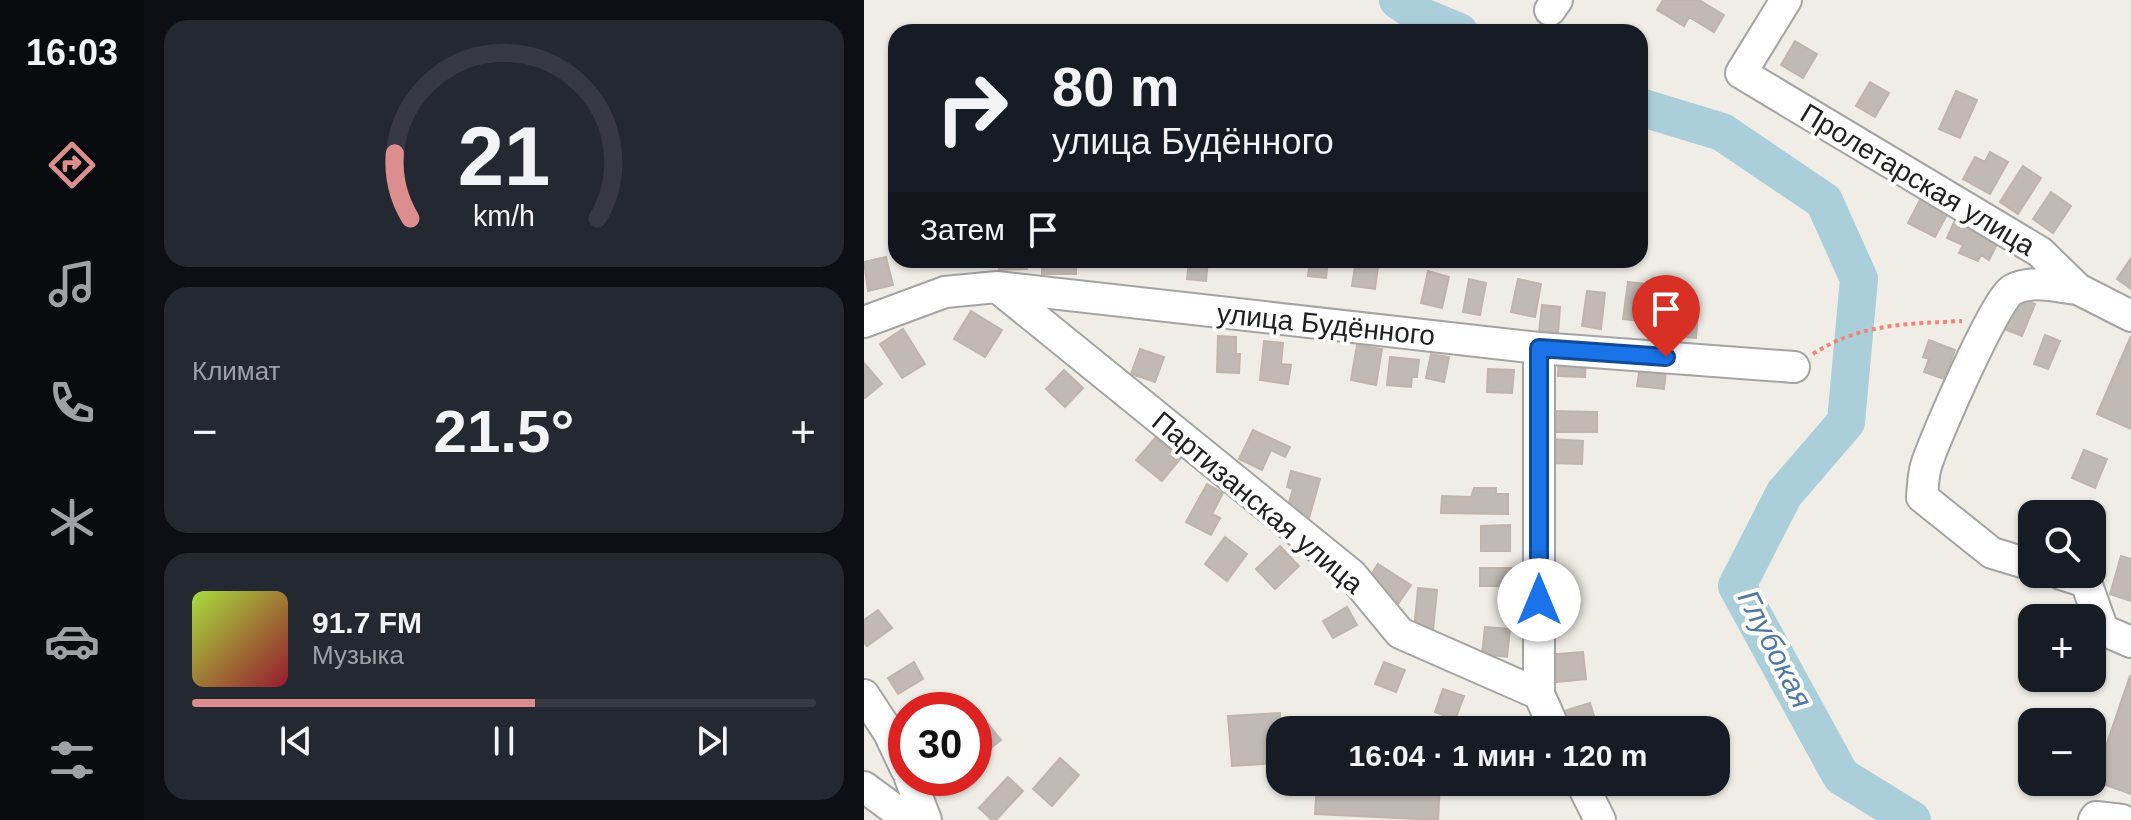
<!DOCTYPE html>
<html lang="ru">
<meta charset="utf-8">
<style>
:root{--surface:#171b24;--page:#242831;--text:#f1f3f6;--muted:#9ea1a6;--line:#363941;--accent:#dc8d8e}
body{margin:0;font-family:Arial,sans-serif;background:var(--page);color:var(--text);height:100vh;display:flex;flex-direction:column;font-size:30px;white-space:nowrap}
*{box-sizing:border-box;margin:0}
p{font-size:26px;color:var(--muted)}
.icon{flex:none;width:44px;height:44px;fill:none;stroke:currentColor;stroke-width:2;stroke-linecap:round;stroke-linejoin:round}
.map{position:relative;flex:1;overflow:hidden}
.panel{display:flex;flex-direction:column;gap:20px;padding:20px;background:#0d0f14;width:720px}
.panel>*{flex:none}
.top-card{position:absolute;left:24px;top:24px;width:760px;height:244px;border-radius:24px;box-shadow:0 2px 6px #0004;background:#171b24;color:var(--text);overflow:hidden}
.fabs{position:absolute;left:1154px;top:500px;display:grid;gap:16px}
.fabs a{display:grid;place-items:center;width:88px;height:88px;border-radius:16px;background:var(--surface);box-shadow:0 2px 6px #0004;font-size:40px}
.speed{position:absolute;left:24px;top:692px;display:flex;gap:16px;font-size:40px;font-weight:700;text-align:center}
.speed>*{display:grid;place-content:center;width:104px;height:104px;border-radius:50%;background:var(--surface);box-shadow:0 2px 6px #0004;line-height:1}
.speed .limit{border:12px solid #d22;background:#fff;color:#111}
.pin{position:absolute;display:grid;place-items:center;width:68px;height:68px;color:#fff;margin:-82px -34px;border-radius:50% 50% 50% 0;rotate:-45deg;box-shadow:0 0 8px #0007}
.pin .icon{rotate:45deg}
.me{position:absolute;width:88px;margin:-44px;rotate:0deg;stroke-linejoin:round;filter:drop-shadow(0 0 6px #0008)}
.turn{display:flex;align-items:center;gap:28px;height:168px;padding:0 32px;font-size:36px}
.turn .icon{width:104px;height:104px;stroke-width:2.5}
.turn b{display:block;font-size:56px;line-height:68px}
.then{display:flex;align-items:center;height:76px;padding:0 32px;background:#0003;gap:16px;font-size:30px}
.big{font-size:60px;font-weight:800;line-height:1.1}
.panel .tile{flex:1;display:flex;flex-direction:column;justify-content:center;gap:12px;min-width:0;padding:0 28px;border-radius:24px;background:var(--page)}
.panel .dial{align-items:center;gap:0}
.dial svg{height:208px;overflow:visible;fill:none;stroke:var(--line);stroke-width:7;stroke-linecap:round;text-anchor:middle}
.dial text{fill:var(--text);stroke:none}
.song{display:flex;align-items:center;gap:24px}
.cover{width:96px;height:96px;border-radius:12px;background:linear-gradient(135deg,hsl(80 70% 55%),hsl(350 70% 35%))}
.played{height:8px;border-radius:4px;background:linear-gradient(90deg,var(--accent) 55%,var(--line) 55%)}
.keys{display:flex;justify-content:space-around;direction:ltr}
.heat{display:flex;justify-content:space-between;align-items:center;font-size:44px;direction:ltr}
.trip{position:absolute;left:402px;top:716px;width:464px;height:80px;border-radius:24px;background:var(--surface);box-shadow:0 2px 6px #0004;font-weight:800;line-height:80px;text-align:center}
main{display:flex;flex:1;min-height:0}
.tabs{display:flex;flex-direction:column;width:144px;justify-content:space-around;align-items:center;background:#090b0e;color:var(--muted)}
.tabs .icon{width:56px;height:56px}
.tabs .active{color:var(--accent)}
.tabs b{font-size:36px;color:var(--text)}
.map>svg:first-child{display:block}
</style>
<main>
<nav class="tabs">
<b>16:03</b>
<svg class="icon active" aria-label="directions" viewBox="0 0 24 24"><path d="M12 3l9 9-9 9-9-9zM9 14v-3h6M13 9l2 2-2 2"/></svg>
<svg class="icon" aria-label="music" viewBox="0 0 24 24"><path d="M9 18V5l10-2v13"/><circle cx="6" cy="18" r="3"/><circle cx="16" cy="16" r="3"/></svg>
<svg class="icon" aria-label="phone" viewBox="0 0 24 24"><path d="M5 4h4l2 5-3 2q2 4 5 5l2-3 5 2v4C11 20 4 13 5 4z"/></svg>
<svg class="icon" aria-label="climate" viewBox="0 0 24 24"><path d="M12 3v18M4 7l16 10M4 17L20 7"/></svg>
<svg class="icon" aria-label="car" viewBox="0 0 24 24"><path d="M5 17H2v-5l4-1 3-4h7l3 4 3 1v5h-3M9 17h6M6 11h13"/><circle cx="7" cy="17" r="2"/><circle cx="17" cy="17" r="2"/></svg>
<svg class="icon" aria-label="filters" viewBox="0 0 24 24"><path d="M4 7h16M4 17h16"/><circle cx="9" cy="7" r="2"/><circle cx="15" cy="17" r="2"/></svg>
</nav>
<section class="panel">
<div class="tile dial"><svg viewBox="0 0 100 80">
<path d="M14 69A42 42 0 1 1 86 69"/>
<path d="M14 69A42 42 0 0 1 8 44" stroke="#dc8d8e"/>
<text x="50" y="56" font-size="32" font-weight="700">21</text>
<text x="50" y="72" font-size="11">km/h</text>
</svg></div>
<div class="tile"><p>Климат</p>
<div class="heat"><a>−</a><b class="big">21.5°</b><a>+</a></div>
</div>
<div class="tile">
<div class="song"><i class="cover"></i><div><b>91.7 FM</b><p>Музыка</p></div></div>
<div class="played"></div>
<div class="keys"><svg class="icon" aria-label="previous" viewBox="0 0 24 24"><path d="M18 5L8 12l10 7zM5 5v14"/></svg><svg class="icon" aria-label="pause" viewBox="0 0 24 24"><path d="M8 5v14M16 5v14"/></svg><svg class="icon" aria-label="next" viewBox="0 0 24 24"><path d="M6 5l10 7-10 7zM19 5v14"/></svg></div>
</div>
</section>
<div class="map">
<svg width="1267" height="820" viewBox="0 0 1267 820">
<rect width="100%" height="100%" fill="#f0ede7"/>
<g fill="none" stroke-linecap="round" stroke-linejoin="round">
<path stroke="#abcfda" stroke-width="38" d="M534 0 559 17 595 32
M776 107 858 132 960 201 995 279 982 422 920 494 873 586 977 776 1048 820"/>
</g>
<path fill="#c0b9b4" stroke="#c1b4aa" stroke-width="2" d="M799 0H835L860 15 850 32 825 17 820 26 793 10Z
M931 41 953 54 939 78 917 65Z
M1006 82 1025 93 1011 117 992 106Z
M1092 91 1113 100 1096 138 1075 129Z
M1126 152 1144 162 1126 194 1099 179 1111 157 1121 162Z
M1159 166 1177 178 1154 214 1136 202Z
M1187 192 1207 206 1189 233 1169 219Z
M1057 198 1084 213 1071 237 1044 223Z
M1091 220 1135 240 1125 260 1117 255 1114 261 1095 253 1099 245 1083 238Z
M22 257 29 285 4 291 0 262Z
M1267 258V289L1253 279Z
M134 260H163V269L135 270Z
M178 260H212V274H178Z
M325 260H344L342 281 323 279Z
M446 260H464L462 278 444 276Z
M492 260H515L511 289 488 286Z
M564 271 585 277 578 308 557 303Z
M605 279 622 283 616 315 599 312Z
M654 279 677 284 671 317 647 312Z
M764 282 782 284 778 321 759 319Z
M723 291 741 293 737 329 718 326Z
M1148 295 1171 304 1158 336 1135 327Z
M678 305 696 307 694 334 675 332Z
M107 311 138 330 121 357 90 339Z
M810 311 834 313 832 338 808 336Z
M39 329 61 364 38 378 16 344Z
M1181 335 1196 341 1184 369 1170 364Z
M354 336 372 337V354H376L375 373 353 372Z
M1267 336V429L1233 414Z
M1065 340 1091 350 1080 379 1060 372 1065 359 1059 357Z
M400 341 419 343 417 364 427 365 424 384 396 380Z
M493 345 518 349 512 385 487 380Z
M276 349 300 357 291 382 267 374Z
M567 354 585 357 580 382 562 378Z
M526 357 555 360 553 377H548L547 387 523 385Z
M695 358 722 360 721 377 694 376Z
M0 363 18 384 1 398 0 396Z
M776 367 802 370 800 389 773 386Z
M624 369 650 370 648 393 623 392Z
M200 370 219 388 201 407 182 389Z
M686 411 733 412V432H686Z
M389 430 426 447 421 457 407 450 398 470 375 459Z
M291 438 317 458 298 481 272 460Z
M686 439 719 441 718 464 685 463Z
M1220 450 1243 459 1231 488 1208 478Z
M427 471 456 479 445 518 422 512 429 489 423 487Z
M343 484 359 493 348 514 356 518 347 535 322 522Z
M610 488H632V494H644V514L577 513 578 496 607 497Z
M646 525V551H617V526Z
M361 537 383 554 363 581 341 564Z
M416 546 435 566 411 589 392 569Z
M1257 556 1267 559V601L1246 594Z
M514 564 547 585 534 604 502 583Z
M616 568H647V586H616Z
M554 588 573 590 569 631 550 630Z
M483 607 493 625 469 638 459 621Z
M14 610 28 628 3 646 0 642V620Z
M621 627 646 629 643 657 618 654Z
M719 652 722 679 684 683 681 655Z
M50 662 59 679 34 694 24 678Z
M520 662 541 670 532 692 511 684Z
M1266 676H1267V794L1230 781Z
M579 689 600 696 591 720 571 712Z
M726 703 731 719 702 727 697 712Z
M416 713V763L368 766 364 716Z
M124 724 137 740 110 761V735Z
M196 758 215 775 188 806 169 789Z
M144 777 159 791 132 820H128L115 808Z
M453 782 576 783 574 820 451 814Z"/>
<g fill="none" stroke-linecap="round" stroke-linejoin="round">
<g stroke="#a4a4a4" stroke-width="34">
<path id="minor" d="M922 0 877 73 1176 252 1214 289 1267 316
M686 10 693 0
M133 287 488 575 536 633 675 694 691 730
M0 322 81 292 133 287 675 348 930 367
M675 348V694
M1168 565 1128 553 1058 497C1059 487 1059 476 1062 466 1069 442 1132 298 1148 290 1168 279 1192 287 1214 289
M1197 574 1222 582 1239 630 1267 642
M0 695 25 733 42 769
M46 778 62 820
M717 782 736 820
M0 787 45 820
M1230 820 1232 817 1258 820"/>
</g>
<path stroke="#f08578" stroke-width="4" stroke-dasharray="4 4" stroke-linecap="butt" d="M949 354C996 323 1044 324 1098 321"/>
<use href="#minor" stroke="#fff" stroke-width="30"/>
</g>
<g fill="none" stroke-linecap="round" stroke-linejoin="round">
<g stroke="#114b97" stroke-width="20">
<path id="route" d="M675 600V348L802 357"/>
</g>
<use href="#route" stroke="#1a73e8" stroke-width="14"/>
</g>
<g text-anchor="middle" stroke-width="8" stroke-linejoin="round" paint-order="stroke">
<g font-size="28" fill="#202020" stroke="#fff">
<text transform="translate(1054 179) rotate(31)" y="10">Пролетарская улица</text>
<text transform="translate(462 324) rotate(6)" y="10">улица Будённого</text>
<text transform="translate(394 502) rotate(40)" y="10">Партизанская улица</text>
</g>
<g font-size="30" font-style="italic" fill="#4f78a2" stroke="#fff">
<text transform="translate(911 649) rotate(63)" y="10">Глубокая</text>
</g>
</g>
</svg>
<div class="fabs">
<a><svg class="icon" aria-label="search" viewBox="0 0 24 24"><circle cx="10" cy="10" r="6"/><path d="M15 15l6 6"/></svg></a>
<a>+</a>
<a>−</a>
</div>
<div class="speed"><div class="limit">30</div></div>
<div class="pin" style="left:802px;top:357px;background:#d93025"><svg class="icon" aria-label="arrive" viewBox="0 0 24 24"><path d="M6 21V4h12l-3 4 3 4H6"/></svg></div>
<svg class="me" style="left:675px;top:600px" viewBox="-20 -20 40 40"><circle r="19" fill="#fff"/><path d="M0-13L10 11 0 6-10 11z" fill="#1a73e8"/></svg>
<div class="trip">16:04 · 1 мин · 120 m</div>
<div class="top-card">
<div class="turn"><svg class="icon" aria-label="right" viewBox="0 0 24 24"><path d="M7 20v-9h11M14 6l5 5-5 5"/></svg><div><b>80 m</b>улица Будённого</div></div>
<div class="then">Затем<svg class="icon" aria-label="arrive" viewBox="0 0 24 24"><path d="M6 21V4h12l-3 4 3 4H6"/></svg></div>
</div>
</div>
</main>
